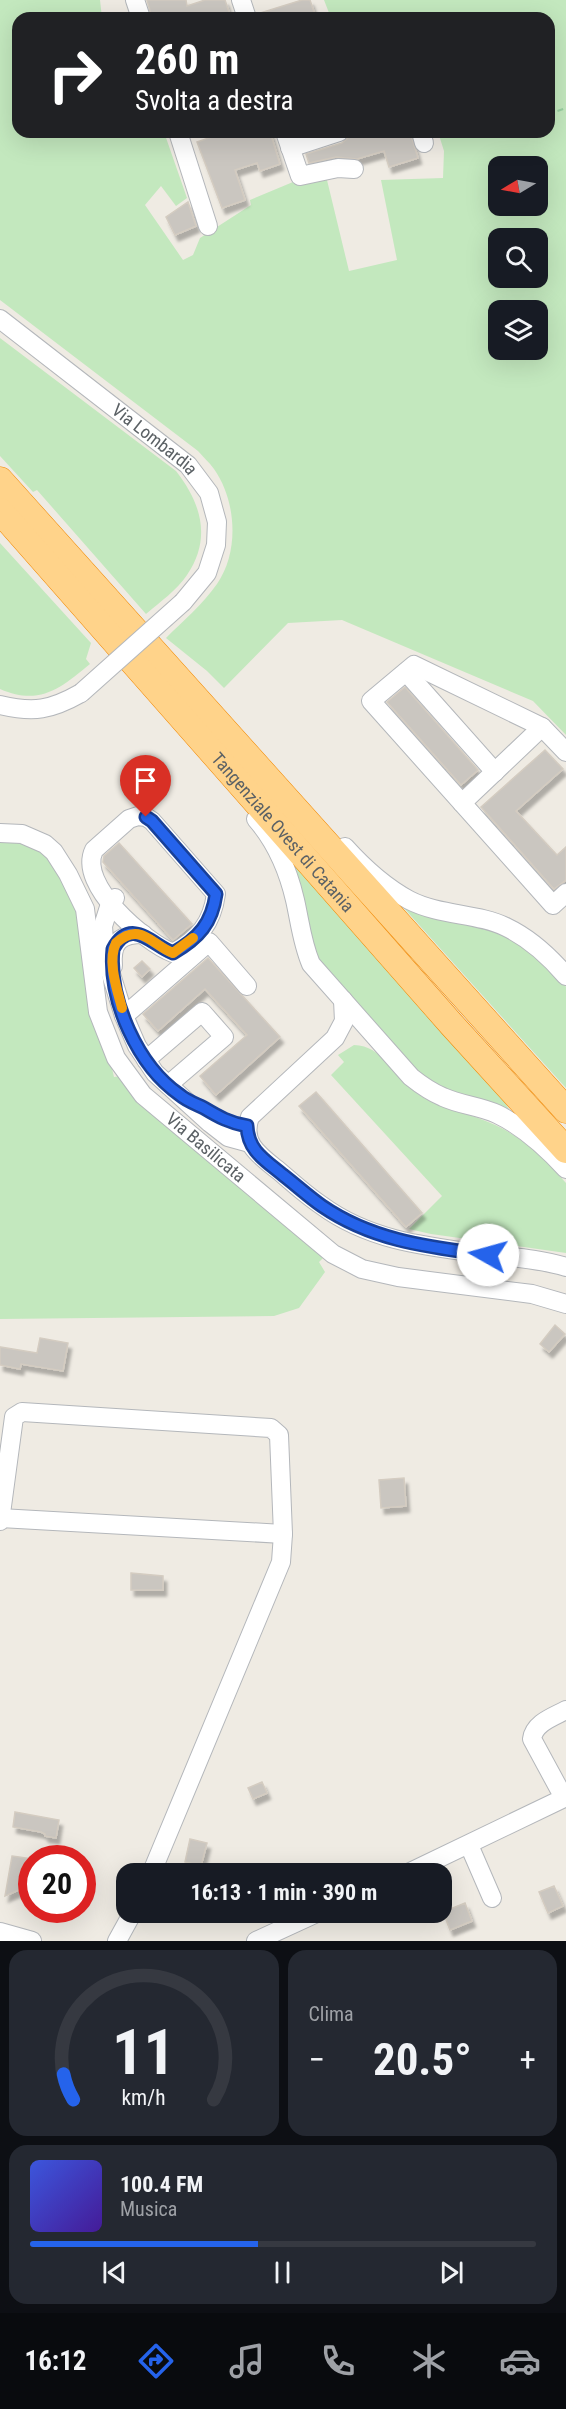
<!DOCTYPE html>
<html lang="it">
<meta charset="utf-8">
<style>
:root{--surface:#171b24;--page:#242831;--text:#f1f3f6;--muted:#9ea1a6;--line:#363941;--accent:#2563eb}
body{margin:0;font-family:"Roboto Condensed",sans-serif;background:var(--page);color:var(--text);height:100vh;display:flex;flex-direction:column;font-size:22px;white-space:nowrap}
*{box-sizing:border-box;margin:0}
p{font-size:20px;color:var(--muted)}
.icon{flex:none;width:33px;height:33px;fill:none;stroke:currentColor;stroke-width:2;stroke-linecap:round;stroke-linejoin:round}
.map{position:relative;height:1941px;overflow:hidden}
.panel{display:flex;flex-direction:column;gap:9px;padding:9px;background:#0d0f14;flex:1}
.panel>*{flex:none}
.hud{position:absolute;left:12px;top:12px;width:543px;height:126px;border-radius:18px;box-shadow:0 6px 24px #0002;background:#202124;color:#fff;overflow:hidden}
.needle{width:39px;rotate:260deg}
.buttons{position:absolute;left:488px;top:156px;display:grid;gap:12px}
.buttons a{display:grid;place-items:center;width:60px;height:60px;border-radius:12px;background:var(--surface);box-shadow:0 6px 24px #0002;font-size:30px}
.speed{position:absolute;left:18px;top:1845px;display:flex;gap:12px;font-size:30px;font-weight:700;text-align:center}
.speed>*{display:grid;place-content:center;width:78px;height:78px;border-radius:50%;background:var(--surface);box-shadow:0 6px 24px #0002;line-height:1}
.speed .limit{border:9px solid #d22;background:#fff;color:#111}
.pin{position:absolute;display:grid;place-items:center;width:51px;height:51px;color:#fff;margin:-62px -26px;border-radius:50% 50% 50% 0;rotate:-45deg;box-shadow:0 0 6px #0007}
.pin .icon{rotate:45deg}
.me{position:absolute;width:66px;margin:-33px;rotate:277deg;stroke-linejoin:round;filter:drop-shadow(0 0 4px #0008)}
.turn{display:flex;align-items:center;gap:21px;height:126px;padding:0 24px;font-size:27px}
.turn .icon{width:78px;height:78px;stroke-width:2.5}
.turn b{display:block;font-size:42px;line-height:51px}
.big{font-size:45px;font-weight:700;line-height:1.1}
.panel .widget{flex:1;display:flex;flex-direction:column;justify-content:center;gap:9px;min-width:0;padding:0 21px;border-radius:18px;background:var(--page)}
.panel .dial{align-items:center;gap:0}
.dial svg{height:156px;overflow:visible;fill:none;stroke:var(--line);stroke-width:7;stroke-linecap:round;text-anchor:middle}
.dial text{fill:var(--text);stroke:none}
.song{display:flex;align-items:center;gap:18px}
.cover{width:72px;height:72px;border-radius:9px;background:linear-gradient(135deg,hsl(230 70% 55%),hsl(260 70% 35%))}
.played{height:6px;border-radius:3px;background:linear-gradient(90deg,var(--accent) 45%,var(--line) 45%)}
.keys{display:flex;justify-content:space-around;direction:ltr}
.heat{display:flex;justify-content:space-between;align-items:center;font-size:33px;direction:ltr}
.panel .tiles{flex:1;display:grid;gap:9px;grid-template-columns:1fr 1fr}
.widget:last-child{grid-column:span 2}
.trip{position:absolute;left:116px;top:1863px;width:336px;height:60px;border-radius:18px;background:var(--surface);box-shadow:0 6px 24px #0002;font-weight:700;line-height:60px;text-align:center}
.menu{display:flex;height:96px;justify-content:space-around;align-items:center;background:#090b0e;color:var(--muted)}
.menu .icon{width:42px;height:42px}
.menu .current{color:var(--accent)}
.menu b{font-size:27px;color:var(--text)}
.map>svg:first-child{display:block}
</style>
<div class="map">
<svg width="566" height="1941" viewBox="0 0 566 1941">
<defs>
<filter id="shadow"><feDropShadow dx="3.5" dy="6" stdDeviation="1.5" flood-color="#0004"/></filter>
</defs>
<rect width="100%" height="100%" fill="#efebe3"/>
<path fill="#c3e8be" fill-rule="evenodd" d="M0 0H100L102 18H18V132H164L187 198 176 206 161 186 145 205 183 260 193 255 200 238 251 205 250 200 293 182 327 180 349 271 397 260 381 180 443 178 444 151 438 132H549V18H331L324 0H566V735L533 701 342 620 288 623 224 688 207 671 166 638C183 621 203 604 217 584 240 551 236 500 214 469 209 462 203 457 198 451L0 300ZM498 166H537V206H498ZM498 238H537V278H498ZM498 310H537V350H498Z
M0 338 176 471C201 503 212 538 187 575 177 590 160 602 146 614L37 490 33 492 0 456Z
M0 543 91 643 86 659 90 664C60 689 39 706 0 689Z
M0 838 35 844 52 860 74 903 114 1077 121 1076 326 1255 319 1262 325 1272 299 1308 274 1316 0 1319Z
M292 863 502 1097 511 1113 444 1091 418 1072 323 969 314 953Z
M402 906 495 931 514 939 560 977 566 987V1088Z
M354 1045C383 1046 393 1075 414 1091 434 1107 455 1110 478 1118 519 1133 537 1151 566 1183V1253L431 1234 409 1229 442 1196 331 1075 344 1062 338 1055Z"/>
<path fill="#cac6c0" stroke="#d4ccc1" stroke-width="1.5" filter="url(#shadow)" d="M147 0H186L187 6 205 0H225L230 15 221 18H152Z
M302 0H310L316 18H258L257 14Z
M226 132H270L280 164 260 171 257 163 235 170 245 200 222 208 197 142Z
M365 132H410L418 158 389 167 384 151 357 159 336 157 309 163 306 154 342 143 349 137Z
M188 202 196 226 175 235 166 217Z
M405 687 478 770 461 785 387 702Z
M545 750 563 769 516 811 557 855 566 847V880L554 889 481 807Z
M119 843 192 924 173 940 103 862 104 856Z
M208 958 280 1037 216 1095 200 1076 247 1035 205 989 158 1031 143 1014Z
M142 961 150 969 142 977 134 968Z
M316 1092 422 1213 406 1227 299 1106Z
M555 1325 565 1334 549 1352 540 1344Z
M40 1338 68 1343 63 1371 21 1364 20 1369 0 1365V1347L37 1353Z
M404 1478 406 1506 381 1508 379 1480Z
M131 1573 163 1576V1590H131Z
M262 1782 267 1793 253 1799 248 1788Z
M15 1812 59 1820 56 1838 45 1836V1834L41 1832 13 1827Z
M190 1839 207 1843 201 1866 185 1862Z
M12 1856 32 1859V1876H30L27 1890 21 1889 5 1896Z
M554 1886 563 1906 548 1913 539 1892Z
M465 1903 472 1921 450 1930 443 1912Z"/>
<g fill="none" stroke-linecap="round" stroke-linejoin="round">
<g stroke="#b4b7bb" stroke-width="20">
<g id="minor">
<path d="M135 0 141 18"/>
<path d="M241 0 247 18"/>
<path d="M178 132 208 226"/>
<path d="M285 132 300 176 338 168 354 169"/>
<path d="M421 132 424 143"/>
<path d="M290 148 339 132"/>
<path id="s1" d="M0 319 188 465 209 493 217 522 216 545 207 573 183 602"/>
<path d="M406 672 495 772"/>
<path d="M0 705C34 713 51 710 81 693"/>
<path d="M566 752 542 727 414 665 371 701 553 905 566 893"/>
<path d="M462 803 542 727"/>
<path d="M138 816 146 817 152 821 216 894C212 923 199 939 173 953 145 942 77 885 94 850L129 819Z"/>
<path d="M256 819C276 842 288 870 295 900 300 922 302 943 311 964L411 1077C421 1085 431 1092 443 1097 460 1105 480 1106 497 1114 524 1127 546 1147 566 1169"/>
<path id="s2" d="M0 833 22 834 45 844 54 852 68 874 85 909 98 1012 116 1058 143 1095 333 1254 362 1269 398 1277 532 1294 566 1304"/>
<path d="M345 847C363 867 385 887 409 900 440 916 478 913 506 927 529 938 550 957 566 976"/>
<path d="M115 898 110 904 103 926 105 955 124 1016 137 1046 155 1073 210 1123 228 1137 250 1143"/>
<path d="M113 966C111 942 120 934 143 934"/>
<path d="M343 1000 344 1021 335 1038 250 1117C240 1143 260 1156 279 1171 293 1183 306 1195 321 1205 367 1239 421 1246 476 1253 505 1257 538 1258 566 1267"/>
<path d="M124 1016 209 942 247 986"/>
<path d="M146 1060 202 1012 224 1037 168 1085"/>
<path d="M0 1518 283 1534"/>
<path d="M0 1521 14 1417 22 1412 271 1428 279 1435 283 1534 281 1562 151 1874"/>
<path d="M469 1845 492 1898"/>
<path d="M406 1874 564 1798 532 1739C534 1723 553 1717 566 1710"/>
<path d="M0 1932 32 1941"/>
<path d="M117 1941 133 1912"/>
<path d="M256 1941 319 1912"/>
</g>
</g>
<g stroke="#f28800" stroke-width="27">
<g id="highway">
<path d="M0 480 566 1110"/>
<path id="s3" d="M0 511 452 1025 566 1150"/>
</g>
</g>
<path stroke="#99cfa1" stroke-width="2" stroke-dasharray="6 3" stroke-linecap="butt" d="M549 114 566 108"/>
<use href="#minor" stroke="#fff" stroke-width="18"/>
<use href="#highway" stroke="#ffd38a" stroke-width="26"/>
<g stroke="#b4b7bb" stroke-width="20" stroke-linecap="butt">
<path id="minor-bridge" d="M81 693 183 602"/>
</g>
<use href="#minor-bridge" stroke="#fff" stroke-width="18"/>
</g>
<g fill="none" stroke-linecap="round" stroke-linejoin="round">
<g stroke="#184099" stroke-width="15">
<path id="route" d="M146 817 152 821 216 894C212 923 199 938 173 953 152 945 131 916 113 949 108 1000 138 1066 180 1095 187 1101 196 1104 204 1108 219 1117 230 1123 247 1126 248 1151 265 1160 283 1175 296 1185 309 1197 322 1206 373 1241 429 1247 488 1255"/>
</g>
<use href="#route" stroke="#2563eb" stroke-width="10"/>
<path stroke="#f59e0b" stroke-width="10" d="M122 1008C117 989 107 961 116 943 140 921 152 945 173 953L193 938"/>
</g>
<g text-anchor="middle" stroke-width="4.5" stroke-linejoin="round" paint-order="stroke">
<g font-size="18" fill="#5b6165" stroke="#fff">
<text dy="6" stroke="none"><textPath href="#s1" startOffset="196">Via Lombardia</textPath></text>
<text dy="6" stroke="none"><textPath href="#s3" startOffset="428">Tangenziale Ovest di Catania</textPath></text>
<text dy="6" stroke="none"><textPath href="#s2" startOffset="405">Via Basilicata</textPath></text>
</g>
</g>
</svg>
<div class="buttons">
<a><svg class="needle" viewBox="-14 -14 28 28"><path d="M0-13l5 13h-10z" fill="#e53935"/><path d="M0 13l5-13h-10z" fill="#9ea1a6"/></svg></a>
<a><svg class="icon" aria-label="search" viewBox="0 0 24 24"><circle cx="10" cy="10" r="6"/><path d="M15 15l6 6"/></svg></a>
<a><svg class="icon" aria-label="layers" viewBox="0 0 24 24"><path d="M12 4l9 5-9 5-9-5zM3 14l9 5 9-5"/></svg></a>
</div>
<div class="speed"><div class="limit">20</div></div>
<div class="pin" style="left:146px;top:817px;background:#d93025"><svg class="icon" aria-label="arrive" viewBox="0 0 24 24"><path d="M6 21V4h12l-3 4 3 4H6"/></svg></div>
<svg class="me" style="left:488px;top:1255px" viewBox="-20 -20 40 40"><circle r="19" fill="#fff"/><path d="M0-13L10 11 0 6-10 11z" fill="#2563eb"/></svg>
<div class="trip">16:13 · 1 min · 390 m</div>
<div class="hud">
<div class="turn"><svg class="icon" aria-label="right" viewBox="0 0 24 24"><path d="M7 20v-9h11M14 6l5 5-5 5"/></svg><div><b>260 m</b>Svolta a destra</div></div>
</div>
</div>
<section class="panel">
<div class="tiles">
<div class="widget dial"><svg viewBox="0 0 100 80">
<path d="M14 69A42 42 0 1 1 86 69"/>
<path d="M14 69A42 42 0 0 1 9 56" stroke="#2563eb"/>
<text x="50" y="56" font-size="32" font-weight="700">11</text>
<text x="50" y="72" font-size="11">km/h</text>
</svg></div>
<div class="widget"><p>Clima</p>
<div class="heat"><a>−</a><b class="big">20.5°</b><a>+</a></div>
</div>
<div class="widget">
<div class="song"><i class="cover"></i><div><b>100.4 FM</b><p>Musica</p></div></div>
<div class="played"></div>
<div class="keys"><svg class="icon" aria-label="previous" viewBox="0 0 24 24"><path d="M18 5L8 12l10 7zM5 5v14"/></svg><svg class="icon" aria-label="pause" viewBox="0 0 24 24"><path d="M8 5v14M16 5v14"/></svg><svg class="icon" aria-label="next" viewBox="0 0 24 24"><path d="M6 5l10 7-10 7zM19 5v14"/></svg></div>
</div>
</div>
</section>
<nav class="menu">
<b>16:12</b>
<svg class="icon current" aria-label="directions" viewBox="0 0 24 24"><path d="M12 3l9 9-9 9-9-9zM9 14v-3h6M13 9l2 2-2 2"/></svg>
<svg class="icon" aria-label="music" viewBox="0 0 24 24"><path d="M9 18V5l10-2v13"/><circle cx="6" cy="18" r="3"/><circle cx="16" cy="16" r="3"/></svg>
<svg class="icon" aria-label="phone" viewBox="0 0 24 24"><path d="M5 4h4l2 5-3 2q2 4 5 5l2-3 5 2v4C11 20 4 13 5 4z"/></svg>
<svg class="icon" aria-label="climate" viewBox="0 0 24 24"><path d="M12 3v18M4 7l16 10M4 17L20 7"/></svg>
<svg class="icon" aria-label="car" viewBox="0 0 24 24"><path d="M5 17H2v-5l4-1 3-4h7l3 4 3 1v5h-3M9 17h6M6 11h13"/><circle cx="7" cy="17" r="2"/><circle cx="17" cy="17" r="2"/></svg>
</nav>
